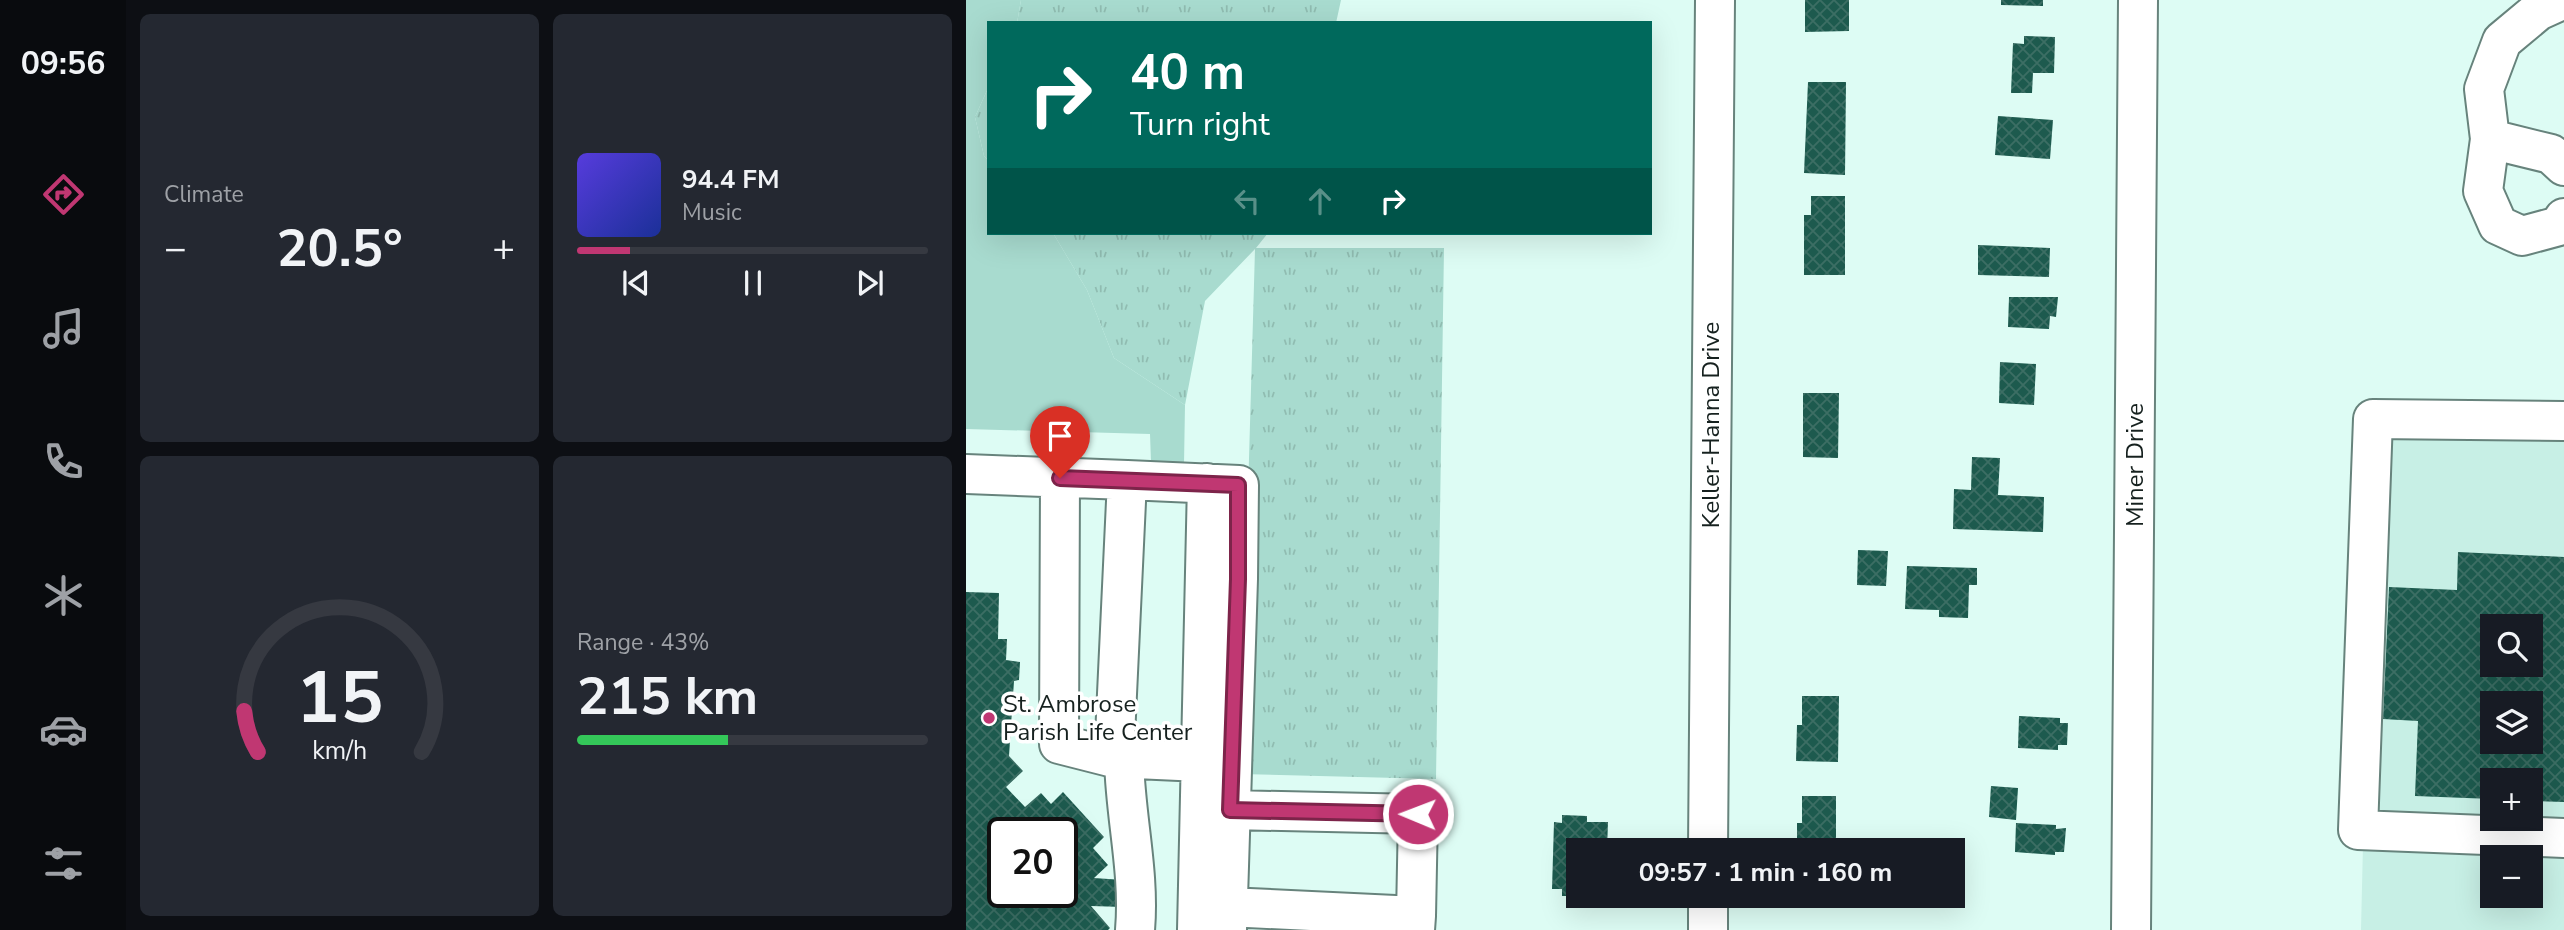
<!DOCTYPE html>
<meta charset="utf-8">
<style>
:root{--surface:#171b24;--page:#242831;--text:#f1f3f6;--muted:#9ea1a6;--line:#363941;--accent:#c03772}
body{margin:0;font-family:"Nunito Sans",sans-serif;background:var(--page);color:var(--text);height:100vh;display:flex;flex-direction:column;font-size:26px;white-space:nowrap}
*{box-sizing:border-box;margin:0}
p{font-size:23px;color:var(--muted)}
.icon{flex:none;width:38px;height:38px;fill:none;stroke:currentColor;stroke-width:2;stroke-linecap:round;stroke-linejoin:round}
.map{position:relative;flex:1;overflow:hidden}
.sheet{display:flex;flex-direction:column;gap:14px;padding:14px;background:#0d0f14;width:840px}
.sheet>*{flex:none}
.top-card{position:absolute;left:21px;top:21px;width:665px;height:214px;border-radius:0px;box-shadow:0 7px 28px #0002;background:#00695c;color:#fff;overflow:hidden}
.controls{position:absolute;left:1514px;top:614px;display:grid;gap:14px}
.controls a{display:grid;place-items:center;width:63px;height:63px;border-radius:0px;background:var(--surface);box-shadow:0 7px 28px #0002;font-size:35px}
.speed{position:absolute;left:21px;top:817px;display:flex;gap:14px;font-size:35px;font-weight:700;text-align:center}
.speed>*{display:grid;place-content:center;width:91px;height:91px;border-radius:50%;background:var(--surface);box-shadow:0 7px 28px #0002;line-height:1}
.speed .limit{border:4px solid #111;border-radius:10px;background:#fff;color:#111}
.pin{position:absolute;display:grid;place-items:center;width:60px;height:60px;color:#fff;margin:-72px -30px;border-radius:50% 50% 50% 0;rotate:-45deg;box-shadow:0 0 7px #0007}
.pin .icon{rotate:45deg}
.me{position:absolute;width:77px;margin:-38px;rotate:271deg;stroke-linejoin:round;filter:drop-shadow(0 0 5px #0008)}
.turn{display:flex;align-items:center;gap:24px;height:147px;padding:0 28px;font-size:32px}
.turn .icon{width:91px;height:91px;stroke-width:2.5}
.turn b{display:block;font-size:49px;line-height:60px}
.lanes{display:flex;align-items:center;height:66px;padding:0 28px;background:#0003;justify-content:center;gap:35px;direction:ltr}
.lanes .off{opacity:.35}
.big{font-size:52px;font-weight:700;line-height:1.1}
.sheet .card{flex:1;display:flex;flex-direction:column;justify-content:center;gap:10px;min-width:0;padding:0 24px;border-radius:10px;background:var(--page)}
.sheet .dial{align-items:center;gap:0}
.dial svg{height:182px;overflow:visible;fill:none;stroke:var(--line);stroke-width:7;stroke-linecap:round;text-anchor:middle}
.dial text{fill:var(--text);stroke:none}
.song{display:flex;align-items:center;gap:21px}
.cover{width:84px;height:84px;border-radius:10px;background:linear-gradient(135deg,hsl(250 70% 55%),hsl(230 70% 35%))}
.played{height:7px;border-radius:4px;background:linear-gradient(90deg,var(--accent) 15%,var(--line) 15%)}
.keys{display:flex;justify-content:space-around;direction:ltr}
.heat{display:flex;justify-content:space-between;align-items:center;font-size:38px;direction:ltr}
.charge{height:10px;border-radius:5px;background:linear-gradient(90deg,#34c759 43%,var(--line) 0)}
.sheet .tiles{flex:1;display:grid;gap:14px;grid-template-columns:repeat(2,1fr)}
.trip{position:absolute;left:600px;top:838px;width:399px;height:70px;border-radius:0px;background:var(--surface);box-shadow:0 7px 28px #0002;font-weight:700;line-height:70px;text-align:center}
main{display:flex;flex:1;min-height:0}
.tab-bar{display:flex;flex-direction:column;width:126px;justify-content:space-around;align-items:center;background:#090b0e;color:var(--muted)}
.tab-bar .icon{width:49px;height:49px}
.tab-bar .current{color:var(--accent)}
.tab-bar b{font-size:32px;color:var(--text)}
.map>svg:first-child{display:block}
</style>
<main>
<nav class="tab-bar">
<b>09:56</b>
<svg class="icon current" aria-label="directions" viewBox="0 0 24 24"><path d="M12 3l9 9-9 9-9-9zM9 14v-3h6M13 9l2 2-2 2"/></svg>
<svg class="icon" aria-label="music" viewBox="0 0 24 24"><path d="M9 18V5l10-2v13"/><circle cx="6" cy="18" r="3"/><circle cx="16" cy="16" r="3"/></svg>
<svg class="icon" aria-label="phone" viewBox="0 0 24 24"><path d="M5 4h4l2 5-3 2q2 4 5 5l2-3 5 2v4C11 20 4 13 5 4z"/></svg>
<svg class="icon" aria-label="climate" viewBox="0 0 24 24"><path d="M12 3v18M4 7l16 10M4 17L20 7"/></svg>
<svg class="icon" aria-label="car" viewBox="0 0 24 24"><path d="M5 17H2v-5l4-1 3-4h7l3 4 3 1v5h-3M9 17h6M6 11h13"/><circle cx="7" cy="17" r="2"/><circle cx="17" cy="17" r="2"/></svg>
<svg class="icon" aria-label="filters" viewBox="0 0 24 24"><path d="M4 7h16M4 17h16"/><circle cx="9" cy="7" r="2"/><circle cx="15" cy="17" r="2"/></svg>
</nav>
<section class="sheet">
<div class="tiles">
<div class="card"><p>Climate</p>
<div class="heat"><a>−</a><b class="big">20.5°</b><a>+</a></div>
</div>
<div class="card">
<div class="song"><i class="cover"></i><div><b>94.4 FM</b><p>Music</p></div></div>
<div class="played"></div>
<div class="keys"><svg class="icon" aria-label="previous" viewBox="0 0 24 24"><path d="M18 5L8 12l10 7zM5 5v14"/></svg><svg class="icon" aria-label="pause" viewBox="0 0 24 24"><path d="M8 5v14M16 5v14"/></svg><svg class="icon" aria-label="next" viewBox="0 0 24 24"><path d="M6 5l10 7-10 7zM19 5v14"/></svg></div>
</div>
<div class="card dial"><svg viewBox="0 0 100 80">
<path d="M14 69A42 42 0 1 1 86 69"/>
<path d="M14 69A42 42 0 0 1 8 51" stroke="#c03772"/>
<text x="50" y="56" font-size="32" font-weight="700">15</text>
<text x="50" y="72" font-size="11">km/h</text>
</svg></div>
<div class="card"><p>Range · 43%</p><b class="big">215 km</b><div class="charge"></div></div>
</div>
</section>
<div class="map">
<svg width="1598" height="930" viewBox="0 0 1598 930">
<defs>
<pattern id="grass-tufts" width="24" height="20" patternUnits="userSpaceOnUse" patternTransform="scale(1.75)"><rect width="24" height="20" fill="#a8dbcf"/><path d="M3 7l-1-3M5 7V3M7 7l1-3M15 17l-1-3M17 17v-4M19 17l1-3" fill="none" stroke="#90bcb1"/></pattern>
<pattern id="building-cross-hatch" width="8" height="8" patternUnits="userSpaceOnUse" patternTransform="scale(1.75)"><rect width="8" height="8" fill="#1d5a4e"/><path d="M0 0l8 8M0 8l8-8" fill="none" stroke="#3c6e64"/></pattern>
</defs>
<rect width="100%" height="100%" fill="#ddfcf4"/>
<path fill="#c7efe5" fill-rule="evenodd" d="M1407 419 1598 421V930H1395ZM1526 626H1564V665H1526ZM1526 704H1564V742H1526ZM1526 780H1564V819H1526ZM1526 858H1564V896H1526Z"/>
<path fill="url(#grass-tufts)" d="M55 0H375L370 23H51Z
M23 86V161L18 156 9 117Z
M87 233H302L290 248H478L470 779 274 774 289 249 239 301 219 405 148 358 121 290Z"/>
<path fill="#a8dbcf" d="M0 0H55L51 23H23V86L9 117 18 156 23 161V233H87L121 290 148 358 219 405 218 464 185 462 184 434 0 429Z"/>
<path fill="url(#building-cross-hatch)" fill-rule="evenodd" d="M839 0H883V31L839 32Z
M1035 0H1077V6L1035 5Z
M1058 36 1089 37 1088 73H1067L1066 93H1045L1047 43 1058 44Z
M842 82H880L879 175 838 173Z
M1032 116 1087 120 1084 159 1029 155Z
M845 196H879V275H838V215H845Z
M1012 245 1084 248 1083 277 1012 275Z
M1043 297H1092L1090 317 1084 316 1083 329 1042 327Z
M1034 362 1070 364 1068 405 1033 403Z
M837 393H873L872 458 837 457Z
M1006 457 1034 458 1032 495 1078 497 1077 532 987 529 988 489 1005 490Z
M892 550 922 551 920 586 891 585Z
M1492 552 1598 557V802L1564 801V780H1526V799L1449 796 1452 721 1417 719 1423 587 1491 590ZM1526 626H1564V665H1526ZM1526 704H1564V742H1526Z
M941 566 1011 568V585H1003L1002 618 973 617V610L939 609Z
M0 592 33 593 32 639H41L40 660 54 662 53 680 48 681 43 756 57 771 40 787 59 807 75 793 85 804 97 792 138 837 127 848 142 865 128 878 157 880V907L125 906 144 928 142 930H0ZM37 833H96V892H37Z
M836 696H873L872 762 830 761 831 725H836Z
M1053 716 1094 718V723H1102L1101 745H1092V750L1052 748Z
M1025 786 1052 788 1050 820 1023 817Z
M836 796H870V850H831V823H836Z
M596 815 621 816V822H642L641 850H612V896H596V889H586L588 822 596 823Z
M1050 823 1090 825V829L1100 828 1098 852H1089V855L1049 852Z"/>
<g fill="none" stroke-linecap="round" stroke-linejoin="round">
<g stroke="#67837c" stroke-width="42">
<path id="minor" d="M1596 0 1572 11 1536 41 1518 89 1524 139 1517 191 1532 225 1556 236 1593 226 1598 218
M1524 139 1585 154 1598 166
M1598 421 1407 419 1392 830 1598 838
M0 474 161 480
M94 478 93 744 148 758
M158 759C159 816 174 872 169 930
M235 762 148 758 161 480 273 485 272 579 261 930
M264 810 452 814 450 916
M742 850 749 0
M261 907 450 916 449 930
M231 930 241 483
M742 930V896
M1165 930 1172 0"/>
</g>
<use href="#minor" stroke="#fff" stroke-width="38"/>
</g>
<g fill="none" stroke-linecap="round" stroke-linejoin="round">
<g stroke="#7d244a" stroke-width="18">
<path id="route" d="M94 478 272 485V579L264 810 452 814"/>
</g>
<use href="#route" stroke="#c03772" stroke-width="12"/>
</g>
<circle fill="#c03772" stroke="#fff" stroke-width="2.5" cx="23" cy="718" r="7"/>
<g text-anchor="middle" stroke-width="7" stroke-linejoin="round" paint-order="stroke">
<g font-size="24" fill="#16211f" stroke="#fff">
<text transform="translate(745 425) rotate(-90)" y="8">Keller-Hanna Drive</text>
<text transform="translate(1169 465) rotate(-90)" y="8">Miner Drive</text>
</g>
<g font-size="24" fill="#16211f" stroke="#fff" text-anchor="start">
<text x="37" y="712">St. Ambrose<tspan x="37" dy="28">Parish Life Center</tspan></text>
</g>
</g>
</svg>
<div class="controls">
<a><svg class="icon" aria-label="search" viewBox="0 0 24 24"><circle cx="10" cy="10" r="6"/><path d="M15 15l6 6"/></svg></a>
<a><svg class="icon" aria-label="layers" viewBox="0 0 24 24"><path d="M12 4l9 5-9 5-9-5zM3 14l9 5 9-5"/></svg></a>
<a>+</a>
<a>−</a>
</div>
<div class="speed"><div class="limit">20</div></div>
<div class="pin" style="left:94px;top:478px;background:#d93025"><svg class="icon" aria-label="arrive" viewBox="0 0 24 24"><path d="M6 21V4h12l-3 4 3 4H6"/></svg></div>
<svg class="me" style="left:452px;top:814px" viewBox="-20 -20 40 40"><circle r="17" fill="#c03772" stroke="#fff" stroke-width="3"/><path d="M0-11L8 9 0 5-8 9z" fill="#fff"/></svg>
<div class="trip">09:57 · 1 min · 160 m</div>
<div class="top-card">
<div class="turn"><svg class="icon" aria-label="right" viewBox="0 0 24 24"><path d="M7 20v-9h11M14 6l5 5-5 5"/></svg><div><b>40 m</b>Turn right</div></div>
<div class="lanes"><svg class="icon off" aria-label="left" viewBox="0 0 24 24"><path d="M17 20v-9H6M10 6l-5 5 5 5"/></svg><svg class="icon off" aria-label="ahead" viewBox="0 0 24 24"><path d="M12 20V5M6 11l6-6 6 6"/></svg><svg class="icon" aria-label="right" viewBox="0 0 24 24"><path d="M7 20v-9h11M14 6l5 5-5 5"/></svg></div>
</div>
</div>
</main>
